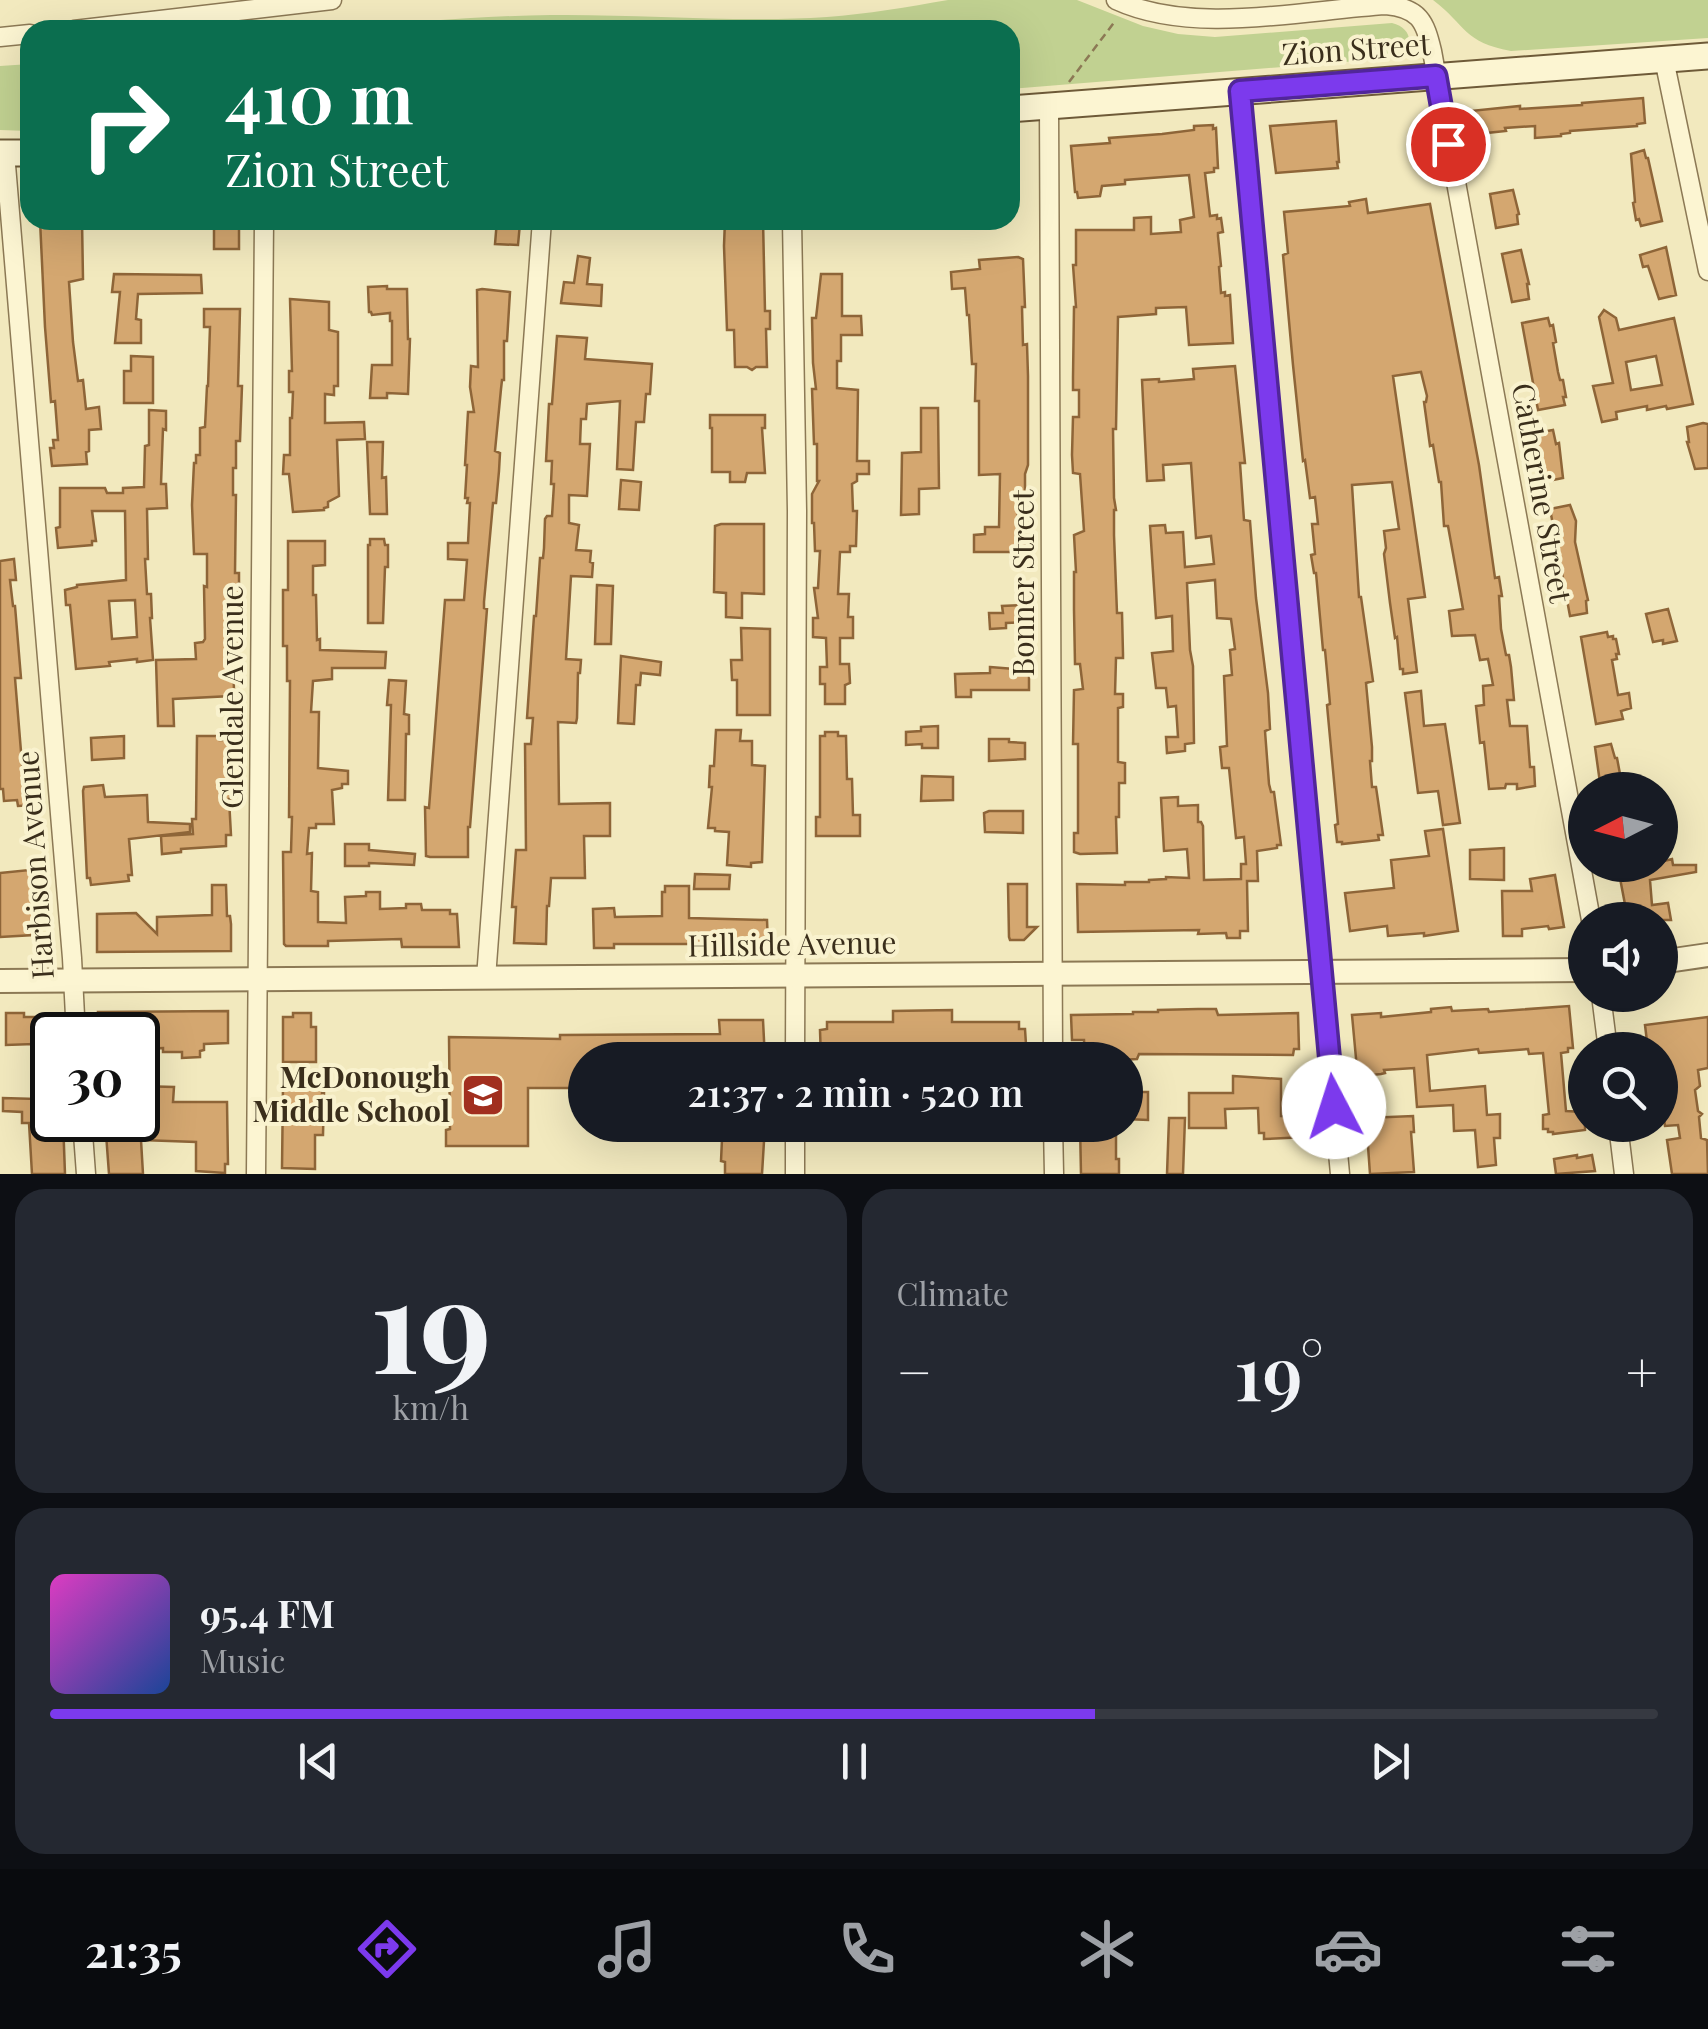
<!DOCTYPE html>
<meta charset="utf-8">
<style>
:root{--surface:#171b24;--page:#242831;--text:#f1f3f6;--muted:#9ea1a6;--line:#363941;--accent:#7c3aed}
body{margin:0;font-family:"Playfair Display",serif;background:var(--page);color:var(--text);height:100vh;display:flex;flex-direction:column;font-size:38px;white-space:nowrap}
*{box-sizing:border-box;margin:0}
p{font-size:32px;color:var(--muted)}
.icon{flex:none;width:55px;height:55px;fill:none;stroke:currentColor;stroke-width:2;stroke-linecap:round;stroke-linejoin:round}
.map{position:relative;height:1174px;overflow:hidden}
.drawer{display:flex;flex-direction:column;gap:15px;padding:15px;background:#0d0f14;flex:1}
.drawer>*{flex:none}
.top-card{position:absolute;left:20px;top:20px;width:1000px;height:210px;border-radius:30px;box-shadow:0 10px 40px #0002;background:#0b6e4f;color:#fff;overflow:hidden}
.needle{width:65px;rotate:264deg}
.tools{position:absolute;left:1568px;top:772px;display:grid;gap:20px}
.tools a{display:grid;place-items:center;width:110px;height:110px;border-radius:50%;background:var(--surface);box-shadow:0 10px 40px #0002;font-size:50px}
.speed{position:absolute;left:30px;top:1012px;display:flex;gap:20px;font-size:50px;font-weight:700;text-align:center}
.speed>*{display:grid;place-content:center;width:130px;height:130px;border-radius:50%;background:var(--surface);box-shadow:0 10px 40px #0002;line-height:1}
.speed .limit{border:5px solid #111;border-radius:15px;background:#fff;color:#111}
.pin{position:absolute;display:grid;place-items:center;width:85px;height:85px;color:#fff;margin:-42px;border:5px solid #fff;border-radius:50%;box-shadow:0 2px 10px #0007}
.me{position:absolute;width:110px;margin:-55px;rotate:355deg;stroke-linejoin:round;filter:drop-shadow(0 0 8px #0008)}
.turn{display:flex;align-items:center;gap:35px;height:210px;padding:0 40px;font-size:45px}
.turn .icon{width:130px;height:130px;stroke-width:2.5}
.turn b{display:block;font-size:70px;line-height:85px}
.big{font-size:75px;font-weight:600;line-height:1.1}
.drawer .widget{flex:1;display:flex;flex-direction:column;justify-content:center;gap:15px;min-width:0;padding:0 35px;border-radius:30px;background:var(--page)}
.drawer .dial{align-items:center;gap:0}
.dial b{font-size:130px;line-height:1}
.song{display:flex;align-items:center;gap:30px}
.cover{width:120px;height:120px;border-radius:15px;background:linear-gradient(135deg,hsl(310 70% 55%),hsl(220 70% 35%))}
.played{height:10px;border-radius:5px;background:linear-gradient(90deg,var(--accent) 65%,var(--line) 65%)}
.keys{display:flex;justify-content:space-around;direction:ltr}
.heat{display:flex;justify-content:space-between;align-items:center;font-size:55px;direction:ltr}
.drawer .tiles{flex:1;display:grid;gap:15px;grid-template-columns:1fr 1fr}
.widget:last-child{grid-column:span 2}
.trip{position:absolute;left:568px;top:1042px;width:575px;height:100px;border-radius:50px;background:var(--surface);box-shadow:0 10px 40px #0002;font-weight:600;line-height:100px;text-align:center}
.tabs{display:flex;height:160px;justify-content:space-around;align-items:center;background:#090b0e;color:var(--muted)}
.tabs .icon{width:70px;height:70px}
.tabs .active{color:var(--accent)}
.tabs b{font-size:45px;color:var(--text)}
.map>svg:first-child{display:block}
</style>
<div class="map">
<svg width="1708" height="1174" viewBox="0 0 1708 1174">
<rect width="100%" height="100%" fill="#f2e9be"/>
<path fill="#c1d191" d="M948 0H1077L1143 26 1178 34 1215 37 1392 23C1414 28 1415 51 1394 58L1010 89V30H336C407 22 479 16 551 15 643 14 735 23 827 17 867 14 908 7 948 0Z
M1433 0H1708V38L1511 51C1463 42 1467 26 1433 0Z
M30 64V131L0 130V66Z"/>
<path fill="#d4a770" stroke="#8e6538" stroke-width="2.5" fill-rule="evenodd" d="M1643 98 1645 123 1637 124V126L1570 131V133L1561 134V136L1535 138V126L1505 128 1506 131 1486 133V129H1471L1470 111 1520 106V109L1582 105V103Z
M1336 121 1339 162H1337L1338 168 1276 173 1270 126Z
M1213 125V129L1216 128 1218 168H1214V172L1205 173 1210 216 1217 215V219L1221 218 1223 232 1218 233V236L1221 266 1219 267 1221 293 1225 292V296L1230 295 1233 343 1189 345 1186 307 1156 308V314L1118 317 1116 429H1113L1114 498 1116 510H1114V535L1117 613H1122L1123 654V658H1116L1115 694H1123V707L1118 708V762L1125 763V783H1119V817H1116L1117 853 1080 854 1074 852V833H1078V744H1073L1074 690 1083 689 1080 664H1075L1074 610V572H1076L1074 535 1084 531 1080 474 1073 473 1072 455 1073 417H1079V390H1073V377L1074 307H1076L1073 265H1076V230H1134V218L1151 217V234L1181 232 1180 220 1194 217 1189 175 1125 180V184L1102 186 1100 196 1078 198 1077 192H1075L1071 146 1110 143 1109 138 1162 134 1194 130V126Z
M1644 150 1646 158H1648L1662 221 1641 226 1639 219 1636 220 1633 203 1635 202 1631 154Z
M1513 190 1519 214 1517 215 1518 224 1496 228 1490 194Z
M1366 199 1368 213 1430 204 1479 465 1495 578 1499 577 1502 596H1499L1501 629 1506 655H1509L1511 667 1514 700H1507L1510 726H1527L1530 767H1534L1535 786 1517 789V784H1506L1505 788 1489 789 1484 742 1480 743 1476 706 1484 705 1483 686 1493 685 1488 659 1480 660 1475 635 1452 636 1449 611 1463 609 1448 526H1444L1441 482H1439L1433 445 1430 446 1424 402H1426L1427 396 1421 372 1393 376 1425 597 1408 599 1417 672 1403 674V669H1400L1397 637 1395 638 1390 603 1384 554 1386 548 1384 531 1399 529 1392 482 1352 485 1359 597H1361L1373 681 1366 683 1372 747V761H1370L1372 787H1376L1383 835H1378L1379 840 1342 844V842H1337L1335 825 1338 824 1327 705 1330 704 1325 650H1323L1316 573H1314L1311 555 1315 554 1312 524H1318L1315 497 1310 498 1305 460 1303 461 1293 365 1283 255 1288 253 1284 212 1350 206 1349 202Z
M40 220H82L83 279 69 282 73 342 78 381 83 380 86 409 99 407 101 429 89 430V451L86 452 87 464 52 466 50 448H54L53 440H58L55 401 51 402 45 327Z
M214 220H239V249H214Z
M497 220H517L516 223H520L518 245 495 244Z
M725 220H763L765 311H770V329H766L767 367H756L752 370 747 367H735L734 330H727L724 246Z
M1666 247 1676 295 1659 299 1648 266 1643 267 1640 255Z
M1521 250 1529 284H1527L1529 299 1512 302 1502 254Z
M578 256 590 258 587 284 602 285 601 306 561 303 564 282 574 283Z
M1018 257 1023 259 1025 307H1022L1023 345 1027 344 1028 376V465L1025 474V502L1022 503V507H1018L1017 535H1025L1026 552H974V535L985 534V527H999L1000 474 979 475V401H975L976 364H972L969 315H967L965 288 952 289 951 272 980 269 979 260Z
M114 274 201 275 202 293 138 294 136 319 141 320V343H115L120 292H112Z
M821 274H842V316H861L862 335H841V361H837V388L858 390 857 461H869V474H857V481L852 484 853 511H857L856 546H850V552H840L838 594H849L848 617H853V638H840V664H849L850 683 845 685V704H825V684H820V667H827L826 638 813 637V618H818L814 588H818L820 551H815L814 523H812V494L819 481H817V444H814L812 389H816L813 363 812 318H816Z
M387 286V289H407L408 339H410L408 394 387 393V398H370L372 365H392V321H390V313L372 315 371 312H369L368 287Z
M482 289 510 292 507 341H504V380H502L501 389 495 451 500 453 499 471 496 503H493L484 602V608L487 609 470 827H468V857H430L426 856 425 807 429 808 445 600H464L467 560 448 559V543H468L470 503H467L468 498H465L467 465H465L468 412H474L470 387 471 366 478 367 477 290Z
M290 299 329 302V330L338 332V386H334V395L325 394V423L364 422 365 439 337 440 339 496 328 502V507L324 508V510L293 512 289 474H283L284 455H290V418H292L293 392H289V371H292Z
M204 309H240L238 386H242L240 441H236V468H233V495H236L235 573H239V594L232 595 235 643H239V658L233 660 234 690H231V696L173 699 174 726H158L156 660 196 659 195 643 203 642 205 639 204 586 207 587V554H194L192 505 194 463H196V455H200V428L205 427 207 386H208L210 327H204Z
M1604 310 1616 318 1619 330 1674 318 1693 404 1667 409 1666 406 1647 410V406L1616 412 1617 419 1602 422 1593 386 1613 383 1599 317ZM1656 356 1662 385 1631 390 1626 362Z
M1548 318 1550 326 1553 325 1556 342 1553 343 1558 372 1560 380H1563L1566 397H1563L1565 405 1538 410 1522 323Z
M557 336 587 338 585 359 652 364 650 394H646L644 422H636L633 470 617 469 620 401 587 404 586 419H581L580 444H590L587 496 569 495V523L579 525 576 550 591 551 590 562 593 563 592 577 571 576 566 659 581 660 580 673H578L577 718 576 723 558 722 559 804 610 803V836H584L585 878H551L549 906H547L546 944 514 943 516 907H512L516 850H526L525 744H531L533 718H527L534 616H536L540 558H543L544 548 545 519 547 516H552L554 484H551L552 461H546L549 404H552Z
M131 356 153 357V403H124V371H131Z
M1235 366 1245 463H1240L1244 520 1250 521 1256 598 1268 693 1270 729 1265 731 1269 784 1271 792H1274L1281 845H1277V848L1257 851 1258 881H1247L1248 931H1240V938H1227L1226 933 1198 934 1199 930 1078 932 1077 884 1125 885V882H1149V880L1166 879V877L1189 878 1187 849 1164 851 1161 798 1178 797V806L1198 805V822H1201L1203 826 1204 880 1241 879V864H1246L1244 837 1236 838 1229 768H1222L1220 747 1227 746 1224 676 1232 675 1230 650 1235 649 1231 619 1217 618 1215 580 1187 583 1190 650 1193 666 1194 743 1185 744V751L1167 753 1166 737H1178L1176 706 1168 707 1166 688H1156L1152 653 1173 651 1172 616 1156 618 1150 526 1165 525 1166 533 1183 532 1185 567 1214 564 1211 536 1196 538 1191 463 1163 465 1164 480 1147 481 1142 380 1159 379V382L1194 379 1193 369Z
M921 408H938L939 488 919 489V514L901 515 902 453 921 452Z
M149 410 166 411V430L163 429 161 484H166L167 508 147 509 148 559H145L147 594H151L152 618H150L153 660 137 662V659L109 662 110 666 76 669 70 605H66L65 590 77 587V585L126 580 125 511H92L96 541H92V545L58 548 56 528 60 527V488H105L107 493H123V488L144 487 145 446 149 445ZM135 600 137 637 112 639 109 601Z
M710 415H765V428H762L765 473H747L745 482H730V472H712V428H710Z
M1703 423 1708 424V468L1695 469 1687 442H1689L1687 427Z
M1553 430 1556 444 1559 443 1563 478 1543 482 1536 433Z
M367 442H383L382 478 386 477 387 514H370Z
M621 480 641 482 639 510 619 509Z
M1570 505 1576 521 1575 542 1588 600 1586 601 1587 613 1570 616 1550 509Z
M721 524H764V594L742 593V618L726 617V593L714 592 715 526Z
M370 539H384L385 545H388V567H385L383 623H368V545H370Z
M288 541H325V565L313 566V595H316L317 640 320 639V650L386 652 385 668H332V679L313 681 311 712H319L318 768 348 771V784H342V788L332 790 334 824H316V828H309L307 854 312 853 311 891 318 892V922L346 923 345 897 366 896V892H380V909L406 908V904H421L422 910H450V914H457L459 947H402L401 939 328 941V946H286L284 944 283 852H291L292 817H289L290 681H287V646H283V590H288Z
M14 559 16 580H10L13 606H15L21 678H15L23 776 31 775 34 805 18 806 17 800 4 801 3 789H0V561Z
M597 585 613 586 611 644H595Z
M1024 605 1029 607V622L1006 623V628L990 629 989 613H1003L1002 606Z
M1668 609 1677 641 1663 644V640L1653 642 1646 614Z
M741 628 770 629V715H737V680H732L731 660H742Z
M1607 632 1608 637 1613 636V639H1616L1619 654H1616L1617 659 1612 660 1618 695 1629 693 1631 708 1621 711 1623 719 1596 724 1581 637Z
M621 656 661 662 660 675 641 673 640 685H636L634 724 618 723Z
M990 667 1029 670V690H971V697H956L955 674 990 673Z
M389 680 406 681 404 714 409 715V734H406L405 800H388L391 705H387Z
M1421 691 1424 726 1445 724 1460 823 1443 825 1438 791 1418 793 1405 693Z
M938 726V748H922V744L906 745V732L921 731V727Z
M716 730H741L740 741H752V765L765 766 762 862 751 863V867L727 865 729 832 715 831V828H708L712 787H709L710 766H714Z
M825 732H838V736H846L847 779H852L853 815H860V836H816V817H820V736H825Z
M124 736V758L92 760 91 738Z
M197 736H221L220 740H231V799H229L231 835H226V846L181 849V852L162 854 161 836 193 834 192 819H196Z
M989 739H1009V742L1025 743V759L989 761Z
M1611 744 1615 758H1617L1623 790H1601L1595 747Z
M922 776 953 777V800L921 801Z
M103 785 105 797 147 795 148 822 190 824V832L129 839 132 875H128L129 881 91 885 90 878H87L83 791 84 787Z
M989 811H1023V833L985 832 984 813Z
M1443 829 1458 931 1424 936V933L1388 936 1387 926 1350 931 1345 893 1394 888 1391 860 1429 856 1425 831Z
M345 844H369V850L415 854 414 865 369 863V866H345Z
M1504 848V880L1470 879V850Z
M1672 859 1673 865H1696V872L1650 880 1652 905 1668 903 1671 920H1628L1619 873 1641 869 1640 865H1660V862Z
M39 869 41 889 34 890V935L0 937V873Z
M695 874 730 875 729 889H694Z
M1555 875 1564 927 1549 929 1548 926 1522 929V936H1503L1502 891H1532L1530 879Z
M1008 884H1027V927H1037L1024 940H1010L1009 937Z
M212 885H226L227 916H230L231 924V951L97 952V914L136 913 157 934V917L212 915Z
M665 886H689V918L767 920 768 944H614V948H594L593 909 614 908 615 917 662 916V892H665Z
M1569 1006 1573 1048H1568V1052L1561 1053 1566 1111 1585 1112V1130L1553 1134V1132H1548V1129H1543V1115L1549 1114 1543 1053 1529 1054 1528 1049 1479 1053 1478 1049 1427 1055 1430 1091 1485 1086 1487 1115 1500 1114V1138H1494L1496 1165 1478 1167 1475 1130 1454 1131 1453 1105 1417 1107 1414 1068 1384 1070 1385 1073 1381 1074 1361 1076V1069H1357L1352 1015 1381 1013V1017L1431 1012V1009L1451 1007 1452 1011 1488 1009 1489 1012Z
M1198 1009H1216L1218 1015 1298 1013 1299 1049H1294L1293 1055 1139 1054 1137 1059 1120 1060V1055L1085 1056 1084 1040H1072L1071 1015 1133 1014V1012H1158V1010Z
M952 1010V1022H1019V1029H1025L1027 1060H821L820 1030 827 1029V1022H893V1011Z
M228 1011V1043L204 1044V1050L200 1051V1057L182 1058V1052H163V1048L138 1049V1035H99L98 1012Z
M6 1013H24V1017H52V1120H63L65 1174H32L29 1123H22V1112L3 1111V1098L37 1099 34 1044 6 1045Z
M293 1013H311V1027H316V1062H283V1017H293Z
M1708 1017V1068L1698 1070 1700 1086 1695 1090 1698 1111 1702 1114 1699 1117 1701 1138 1707 1140 1708 1174H1672L1667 1140 1680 1138 1678 1125 1665 1126 1660 1092V1050H1648L1645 1025Z
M719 1020H763L765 1060H585V1088H528V1146H446V1130L450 1129 449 1037 560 1039V1035L720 1034Z
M1233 1076 1281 1079V1116L1306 1117 1307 1137 1264 1139V1133H1259L1258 1108 1225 1109 1226 1128H1189V1093H1233Z
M138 1086 174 1087 173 1102H227L228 1164H225V1173L196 1171V1142L141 1140 143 1174H109L105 1120H138Z
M283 1086H322V1093H324L323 1135H315V1169L282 1168Z
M1125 1092H1148V1120L1125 1119Z
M1413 1116 1414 1132H1411L1414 1172 1370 1174 1366 1118Z
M1169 1118H1185L1183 1174H1167Z
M716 1125H765L762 1174H725V1162L721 1161 722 1139 714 1138Z
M1080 1125H1116V1159H1119V1174H1081Z
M1577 1155V1158L1592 1155 1595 1171 1556 1174 1554 1159Z"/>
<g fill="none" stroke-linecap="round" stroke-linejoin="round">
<g stroke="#8c7955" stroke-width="21">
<path id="minor" d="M1116 0C1194 36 1303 10 1386 5 1419 8 1425 21 1432 51L1591 920
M74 30 332 0
M0 37 30 34
M1664 59 1708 271
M1240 91 1340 1174
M1049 106 1053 1060
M5 153 72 958 76 1035
M792 220 797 511 795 1060
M486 978 542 220
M1601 995 1608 1050
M82 1120 86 1174
M1053 1125 1054 1174
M1618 1125 1624 1174
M256 1174 264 220
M795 1174V1125"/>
</g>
<g stroke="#8c7955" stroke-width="26">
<path id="tertiary" d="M1660 962 1708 955
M0 981 1585 970"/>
</g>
<g stroke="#6e5a38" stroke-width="29">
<path id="secondary" d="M1010 109 1708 56
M0 153H30"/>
</g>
<path stroke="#8c7955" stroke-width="2.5" stroke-dasharray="8 5" stroke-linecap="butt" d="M1069 82 1116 20"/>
<use href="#minor" stroke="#fcf5d2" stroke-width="18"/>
<use href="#tertiary" stroke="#fcf5d2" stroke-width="22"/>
<use href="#secondary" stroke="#fcf5d2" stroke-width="25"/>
</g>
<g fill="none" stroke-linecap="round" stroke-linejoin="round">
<g stroke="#51269a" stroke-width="25">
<path id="route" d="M1334 1107 1240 91 1436 76 1448 144"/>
</g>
<use href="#route" stroke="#7c3aed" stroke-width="18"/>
</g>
<defs>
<g id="school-square" transform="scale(2.25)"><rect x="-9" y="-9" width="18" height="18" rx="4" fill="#a12f1f" stroke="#f9f2ce"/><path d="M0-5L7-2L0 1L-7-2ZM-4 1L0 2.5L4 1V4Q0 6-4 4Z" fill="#fff"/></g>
</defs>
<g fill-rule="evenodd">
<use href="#school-square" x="483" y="1095"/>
</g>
<g text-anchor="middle" stroke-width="8" stroke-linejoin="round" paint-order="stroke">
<g font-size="30" fill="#3a2e1b" stroke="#f9f2ce">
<text transform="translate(1356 50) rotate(-4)" y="10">Zion Street</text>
<text transform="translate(1541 493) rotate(80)" y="10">Catherine Street</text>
<text transform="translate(1024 583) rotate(-90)" y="10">Bonner Street</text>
<text transform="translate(233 697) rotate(-90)" y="10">Glendale Avenue</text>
<text transform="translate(36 865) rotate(-94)" y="10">Harbison Avenue</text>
<text transform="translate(792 945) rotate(-1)" y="10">Hillside Avenue</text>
</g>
<g font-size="30" font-weight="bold" fill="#3a2e1b" stroke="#f9f2ce" text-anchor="end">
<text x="450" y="1088">McDonough<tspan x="450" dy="34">Middle School</tspan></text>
</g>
</g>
</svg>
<div class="tools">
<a><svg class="needle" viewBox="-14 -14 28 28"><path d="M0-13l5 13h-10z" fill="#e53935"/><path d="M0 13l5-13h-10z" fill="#9ea1a6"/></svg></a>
<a><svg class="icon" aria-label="sound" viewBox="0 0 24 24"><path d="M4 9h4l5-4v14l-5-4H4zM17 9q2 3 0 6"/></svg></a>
<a><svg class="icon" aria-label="search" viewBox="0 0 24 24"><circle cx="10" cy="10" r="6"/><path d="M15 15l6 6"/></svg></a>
</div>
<div class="speed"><div class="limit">30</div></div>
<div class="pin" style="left:1448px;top:144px;background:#d93025"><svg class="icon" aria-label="arrive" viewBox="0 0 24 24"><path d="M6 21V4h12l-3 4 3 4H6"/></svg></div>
<svg class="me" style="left:1334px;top:1107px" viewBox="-20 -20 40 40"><circle r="19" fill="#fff"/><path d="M0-13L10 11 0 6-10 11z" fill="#7c3aed"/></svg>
<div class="trip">21:37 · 2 min · 520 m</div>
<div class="top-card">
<div class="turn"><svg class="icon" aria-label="right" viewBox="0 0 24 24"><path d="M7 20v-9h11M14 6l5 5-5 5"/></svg><div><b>410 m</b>Zion Street</div></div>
</div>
</div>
<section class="drawer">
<div class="tiles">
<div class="widget dial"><b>19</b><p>km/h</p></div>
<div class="widget"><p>Climate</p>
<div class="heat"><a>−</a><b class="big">19°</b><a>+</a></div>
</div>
<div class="widget">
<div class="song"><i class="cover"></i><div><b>95.4 FM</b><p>Music</p></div></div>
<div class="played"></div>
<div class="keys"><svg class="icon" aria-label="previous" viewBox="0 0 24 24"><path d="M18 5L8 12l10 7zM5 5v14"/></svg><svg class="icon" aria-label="pause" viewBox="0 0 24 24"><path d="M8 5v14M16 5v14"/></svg><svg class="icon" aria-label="next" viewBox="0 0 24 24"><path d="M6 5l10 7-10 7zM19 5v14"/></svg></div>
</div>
</div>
</section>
<nav class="tabs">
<b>21:35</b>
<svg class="icon active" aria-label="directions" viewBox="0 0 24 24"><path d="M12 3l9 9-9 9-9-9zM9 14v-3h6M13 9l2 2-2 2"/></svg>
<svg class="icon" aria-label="music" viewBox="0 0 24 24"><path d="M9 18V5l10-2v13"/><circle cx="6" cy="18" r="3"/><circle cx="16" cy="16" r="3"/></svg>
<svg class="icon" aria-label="phone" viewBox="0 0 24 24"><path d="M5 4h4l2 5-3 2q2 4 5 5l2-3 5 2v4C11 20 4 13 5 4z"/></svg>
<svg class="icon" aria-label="climate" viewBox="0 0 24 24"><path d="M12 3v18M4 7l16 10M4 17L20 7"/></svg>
<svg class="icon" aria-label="car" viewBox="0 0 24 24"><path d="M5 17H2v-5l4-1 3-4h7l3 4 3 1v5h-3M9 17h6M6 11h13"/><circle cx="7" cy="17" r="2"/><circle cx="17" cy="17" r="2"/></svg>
<svg class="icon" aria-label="filters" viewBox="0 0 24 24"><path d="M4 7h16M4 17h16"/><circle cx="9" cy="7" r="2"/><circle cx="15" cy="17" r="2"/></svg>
</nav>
